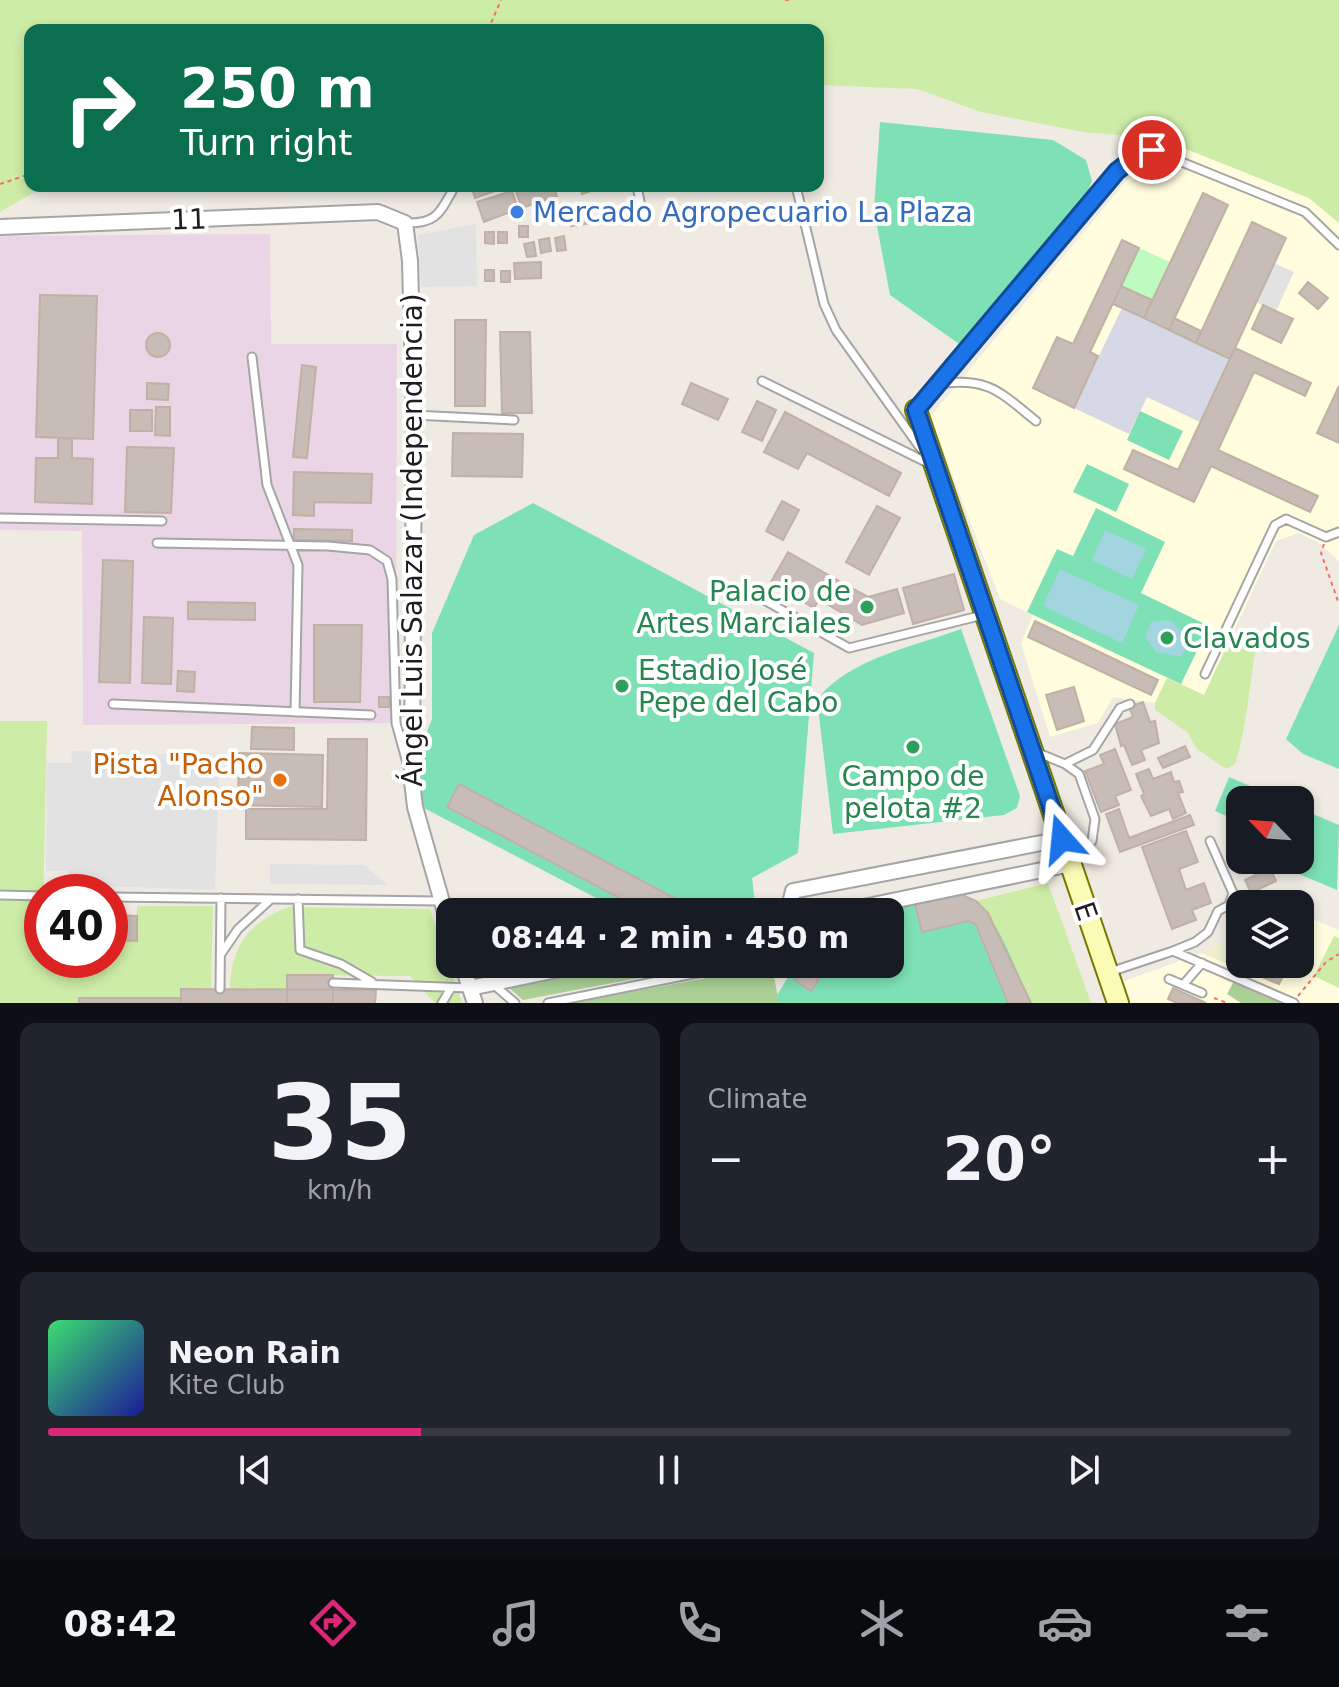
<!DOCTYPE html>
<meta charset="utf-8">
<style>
:root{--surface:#171b24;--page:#20242c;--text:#f1f3f6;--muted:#9ea1a6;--line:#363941;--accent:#db2777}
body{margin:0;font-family:"DejaVu Sans",sans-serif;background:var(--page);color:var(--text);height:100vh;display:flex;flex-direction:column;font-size:30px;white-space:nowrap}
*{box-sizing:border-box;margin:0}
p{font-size:26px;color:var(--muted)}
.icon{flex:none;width:44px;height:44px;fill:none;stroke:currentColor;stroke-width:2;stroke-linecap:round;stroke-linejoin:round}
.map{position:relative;height:1003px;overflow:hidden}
.panel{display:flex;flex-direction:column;gap:20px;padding:20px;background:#0d0f14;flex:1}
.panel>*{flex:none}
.guide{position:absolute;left:24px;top:24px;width:800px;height:168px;border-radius:16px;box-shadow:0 4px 12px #0003;background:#0b6e4f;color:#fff;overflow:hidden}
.needle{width:52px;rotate:295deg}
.fabs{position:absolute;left:1226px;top:786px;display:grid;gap:16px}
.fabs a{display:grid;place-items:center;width:88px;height:88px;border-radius:16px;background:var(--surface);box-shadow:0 4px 12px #0003;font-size:40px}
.speed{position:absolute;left:24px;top:874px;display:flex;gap:16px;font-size:40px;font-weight:700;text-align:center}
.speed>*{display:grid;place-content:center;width:104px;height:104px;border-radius:50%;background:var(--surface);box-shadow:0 4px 12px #0003;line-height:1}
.speed .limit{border:12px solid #d22;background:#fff;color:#111}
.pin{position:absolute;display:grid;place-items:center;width:68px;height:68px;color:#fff;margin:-34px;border:4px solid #fff;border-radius:50%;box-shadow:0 2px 8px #0007}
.me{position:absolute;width:88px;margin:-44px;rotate:342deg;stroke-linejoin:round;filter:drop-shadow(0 0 6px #0008)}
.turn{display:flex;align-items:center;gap:28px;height:168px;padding:0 24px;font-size:36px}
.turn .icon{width:104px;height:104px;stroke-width:2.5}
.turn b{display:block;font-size:56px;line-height:68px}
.big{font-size:60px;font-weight:700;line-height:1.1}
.panel .tile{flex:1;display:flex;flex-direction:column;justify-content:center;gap:12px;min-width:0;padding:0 28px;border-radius:16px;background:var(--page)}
.panel .dial{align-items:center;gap:0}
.dial b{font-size:104px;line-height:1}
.song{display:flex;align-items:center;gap:24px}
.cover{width:96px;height:96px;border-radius:12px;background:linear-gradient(135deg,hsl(140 70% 55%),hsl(240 70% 35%))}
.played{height:8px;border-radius:4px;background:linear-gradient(90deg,var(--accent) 30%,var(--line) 30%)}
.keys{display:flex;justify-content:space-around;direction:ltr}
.heat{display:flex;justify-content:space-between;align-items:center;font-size:44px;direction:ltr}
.panel .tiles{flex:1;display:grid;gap:20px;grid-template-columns:1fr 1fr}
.tile:last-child{grid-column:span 2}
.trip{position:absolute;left:436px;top:898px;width:468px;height:80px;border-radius:16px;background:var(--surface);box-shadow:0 4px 12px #0003;font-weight:700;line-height:80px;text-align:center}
.menu{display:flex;height:128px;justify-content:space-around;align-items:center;background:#090b0e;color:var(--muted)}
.menu .icon{width:56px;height:56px}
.menu .current{color:var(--accent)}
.menu b{font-size:36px;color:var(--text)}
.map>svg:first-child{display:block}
</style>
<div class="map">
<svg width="1339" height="1003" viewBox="0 0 1339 1003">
<rect width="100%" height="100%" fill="#efebe3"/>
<path fill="#e9d5e6" d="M270 234 271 344H397L396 723 83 725 82 531 0 530V236Z"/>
<path fill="#fffddd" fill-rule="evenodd" d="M1161 139 1309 198 1339 223V561L1319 543 1299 533 1276 541 1204 695 1168 678 1155 703 1113 697 1098 723 1050 737 1021 643 1033 615 1000 599 930 417ZM1122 308 1230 359 1147 397 1130 433Z
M1308 917 1339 930V1003H1123L1116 984 1202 953 1258 977 1264 964H1300V936Z"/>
<path fill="#eeefce" d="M1240 931V964H1264L1258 977 1202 953Z"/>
<path fill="#cdeca7" d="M0 0H1339V223L1309 198 1161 139 1083 132 981 112 917 89 818 85V30H30V186H45L0 212Z
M1231 637 1256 647C1250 681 1246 733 1235 764L1226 769 1197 749 1187 732 1155 710V703L1167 678 1204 695Z
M0 721H47L42 960H110V940H136L137 906H213L211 989H181V998H79V1003H0Z
M1048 883 1091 1003H1031L976 901Z
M288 907 430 909 462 1003H435L410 976 288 975 287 990 230 989C231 947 248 923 288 907Z
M1334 936 1339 938V988L1314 976Z"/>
<path fill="#abd096" d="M617 964H712L523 1000 508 987Z
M772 966 779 1003H570Z
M1233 983H1238L1282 1003H1241L1227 994Z"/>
<path fill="#befbbf" d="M1139 248 1170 262 1152 300 1121 286Z"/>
<path fill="#7ee1b5" d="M880 122 1053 140 1086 160 1092 181 1080 210 962 346 890 295 874 210Z
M1140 411 1183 431 1169 460 1127 440Z
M1087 464 1129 484 1116 512 1073 492Z
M533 503 814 653 798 853 752 878 756 912H623L420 806 417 757 432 719V633L474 535Z
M1096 508 1165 542 1141 593 1209 626 1181 684 1027 612 1057 549 1073 556Z
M1339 625V769L1303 754 1286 739Z
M961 629 1020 796 1017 808 1004 815 833 834 817 699C851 658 912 647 961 629Z
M1229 777 1283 800H1240V822L1215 811Z
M1306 811 1339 825 1337 890 1282 867 1285 860H1300V824Z
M960 894C999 909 1013 967 1031 1003H779L777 995 796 964H890V912H874Z"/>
<path fill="#e2e2e2" d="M476 224 477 286 421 287 418 235Z
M1274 263 1294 272 1276 311 1256 302Z
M72 751 220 756 215 890 69 885V871H46L47 763H71Z
M270 864 365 865 387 885 270 884Z"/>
<path fill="#d7d8e5" d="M1122 308 1230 359 1200 422 1147 397 1129 434 1074 408Z"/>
<path fill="#a2d5df" d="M1105 530 1146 549 1132 579 1092 560Z
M1060 569 1139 605 1122 643 1043 606Z
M1169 620 1191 639 1181 657 1156 652 1145 637 1151 622Z"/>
<path fill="#c7bcb6" stroke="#c1b0a5" stroke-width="2" d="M471 186H510L475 198Z
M523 186H553L557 196 522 208 515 189Z
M583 186H607L582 194 580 187Z
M512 191 518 209 484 222 477 202Z
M1203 193 1228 205 1169 330 1144 318Z
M591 214 592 223 571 226 570 217Z
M1252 222 1286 238 1230 359 1196 343Z
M519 226H528V237H519Z
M485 232H494V244L485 243Z
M498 232H507V243H498Z
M564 236 566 250 557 251 555 238Z
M549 238 551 251 541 253 539 240Z
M1122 240 1139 248 1090 352 1098 356 1074 408 1033 388 1057 337 1073 344Z
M534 242 536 256 527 257 524 244Z
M541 262V278L515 279 514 263Z
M485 270H494V281H485Z
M501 271H510V282H501Z
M1308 282 1328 298 1318 309 1299 293Z
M1121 286 1152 300 1144 318 1113 304Z
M40 295 97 296 93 439 36 437Z
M1263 305 1293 319 1281 343 1252 329Z
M1174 318 1201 331 1196 343 1169 330Z
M455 320H486L485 406H455Z
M500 332H530L532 413H502Z
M146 345a12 12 0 1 1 24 0a12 12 0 1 1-24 0Z
M1235 348 1311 383 1305 396 1254 372 1218 450 1318 496 1310 512 1211 466 1194 502 1124 469 1133 450 1178 470Z
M302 365 316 367 307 458 293 457Z
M147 383 169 384 168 400 147 399Z
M691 383 728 399 718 420 682 404Z
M1339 386V443L1317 433Z
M757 401 776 410 762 441 742 432Z
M156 407H170V436L155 435Z
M130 410H152V431H130Z
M785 412 901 473 889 496 807 453 798 469 764 452Z
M453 433 523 434 522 477 452 476Z
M58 438 72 439V458L93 459 92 504 35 502 36 458H58Z
M127 447 174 448 171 513 125 512Z
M294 472 372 474 371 503 314 502V516L293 515Z
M782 501 799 510 783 540 766 531Z
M877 506 900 518 869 575 846 562Z
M294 529 352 530V541L294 540Z
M788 552 832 577 814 608 771 582Z
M103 560 133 561 130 683 99 682Z
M954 574 964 610 913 624 903 588Z
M835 579 868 597 897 589 904 613 862 625 822 601Z
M188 602 255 603V620L188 619Z
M144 617 173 618 171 684 142 683Z
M1035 621 1158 680 1151 695 1028 637Z
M314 625H362L360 702H314Z
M178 671 195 672 194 692 177 691Z
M1074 687 1084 721 1057 730 1046 695Z
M379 697H390L389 707H379Z
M1143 702 1150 722 1155 721 1159 743 1141 750 1145 760 1132 765 1124 745 1121 746 1115 724 1133 717 1129 707Z
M252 727 294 728V750L251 749Z
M328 739H367L366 840 246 839V809H327Z
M1185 746 1190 757 1163 768 1158 758Z
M1115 749 1131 790 1115 796 1119 805 1101 812 1085 771 1104 764 1100 755Z
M239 753 323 755 322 807 238 805Z
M1149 769 1153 779 1171 772 1174 782 1179 781 1183 792 1178 793 1186 813 1173 819 1169 809 1151 816 1141 796 1144 794 1136 774Z
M459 784 680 901 674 912H646L447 807Z
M1119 809 1129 838 1190 815 1194 825 1120 852 1106 814Z
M1186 831 1198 862 1179 869 1186 890 1204 883 1211 903 1192 910 1196 920 1172 929 1142 847Z
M1270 868 1276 881 1251 893 1245 880Z
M960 894 976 901 988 913 1031 1003H1008L976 925 969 921 922 932 915 904Z
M110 915 137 916V941L110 940Z
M804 964H828L811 991 795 980Z
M1267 964 1285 972 1279 984 1262 977Z
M287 975H333V1003H287Z
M1173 988 1206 1003H1177L1168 999Z
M181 989 376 990 375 1003H181Z
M79 998H181V1003H79Z"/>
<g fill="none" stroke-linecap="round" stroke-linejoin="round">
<g stroke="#a5a5a5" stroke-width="11">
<path id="lane" d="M637 186 643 217
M796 186 824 304 836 330 921 449
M405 223C438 224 440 212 455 186
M252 357 267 485 298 565 295 712
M762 381 930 464
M937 384C988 377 999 391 1036 421
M917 408 1117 171 1138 155 1152 150 1305 212 1339 245
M414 415 514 420
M0 518 162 521
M157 543 328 546 370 550 387 561 392 579 396 723 407 763
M752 593 849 648 983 615
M1205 674 1275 525 1286 519 1326 537 1339 532
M113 704 371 715
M1036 752 1065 764 1079 774 1095 819 1092 841 1072 863
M1065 764 1093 750 1120 708 1130 704
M0 895 42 896
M110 897 440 901
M298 899 300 950 341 964 372 982
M1173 951 1195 942 1208 932 1218 911 1229 905 1233 893 1210 841
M221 954 238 929 271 899
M1110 972 1173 951 1294 1003
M1169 979 1202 993
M333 983 470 988
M493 984 515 1003
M1183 985 1202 963
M220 989 221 898
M442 1003 451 988
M548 1003 743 964"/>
</g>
<g stroke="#a5a5a5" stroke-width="18">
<path id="street" d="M0 227 378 212 405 223 410 261 414 415 412 781 415 807 450 930
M788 912 793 891 1062 839
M839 912 1071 864
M462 964 475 1003
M470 988 585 964"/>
</g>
<g stroke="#737901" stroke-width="24">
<path id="secondary" d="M916 410 1118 1003"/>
</g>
<path stroke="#ff6b65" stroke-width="2" stroke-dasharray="4 4" stroke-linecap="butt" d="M785 0H790
M488 30 501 0
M0 184 30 174
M1324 544 1321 553 1339 604
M1298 996 1326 962 1339 954
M1214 998 1227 1003"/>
<use href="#lane" stroke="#fff" stroke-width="7"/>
<use href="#street" stroke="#fff" stroke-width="14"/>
<use href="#secondary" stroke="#fcfbb5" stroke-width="20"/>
</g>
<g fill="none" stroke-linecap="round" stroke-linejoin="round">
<g stroke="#114b97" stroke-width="20">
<path id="route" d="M1062 839 916 410 1117 171 1138 155 1152 150"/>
</g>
<use href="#route" stroke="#1a73e8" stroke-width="14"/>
</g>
<circle fill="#3f7fe0" stroke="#fff" stroke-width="3" cx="517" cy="212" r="8"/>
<g fill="#2e9e5b" stroke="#fff" stroke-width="3">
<circle cx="867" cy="607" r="8"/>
<circle cx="1167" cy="638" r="8"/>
<circle cx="622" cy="686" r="8"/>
<circle cx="913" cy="747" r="8"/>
</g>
<circle fill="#e8710a" stroke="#fff" stroke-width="3" cx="280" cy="780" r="8"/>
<g text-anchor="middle" stroke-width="8" stroke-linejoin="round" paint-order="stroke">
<g font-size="28" fill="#366cbe" stroke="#fff" text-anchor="start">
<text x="533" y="222">Mercado Agropecuario La Plaza</text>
</g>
<g font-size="28" fill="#1e1e1e" stroke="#fff">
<text transform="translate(189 219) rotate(-2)" y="10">11</text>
<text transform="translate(412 540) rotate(-90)" y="10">Ángel Luis Salazar (Independencia)</text>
<text transform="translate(1086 911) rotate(71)" y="10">E</text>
</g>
<g font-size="28" fill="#27864d" stroke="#fff" text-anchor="start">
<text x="851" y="601" text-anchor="end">Palacio de<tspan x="851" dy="32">Artes Marciales</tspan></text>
<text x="1183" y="648">Clavados</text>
<text x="638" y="680">Estadio José<tspan x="638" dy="32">Pepe del Cabo</tspan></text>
<text x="913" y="786" text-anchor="middle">Campo de<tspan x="913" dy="32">pelota #2</tspan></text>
</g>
<g font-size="28" fill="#c56008" stroke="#fff" text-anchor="end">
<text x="264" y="774">Pista "Pacho<tspan x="264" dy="32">Alonso"</tspan></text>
</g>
</g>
</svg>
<div class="fabs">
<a><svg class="needle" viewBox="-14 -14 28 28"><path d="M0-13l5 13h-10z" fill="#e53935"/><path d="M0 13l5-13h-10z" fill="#9ea1a6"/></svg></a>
<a><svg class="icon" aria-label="layers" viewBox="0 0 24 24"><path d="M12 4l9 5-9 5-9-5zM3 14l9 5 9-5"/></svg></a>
</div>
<div class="speed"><div class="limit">40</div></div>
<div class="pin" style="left:1152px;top:150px;background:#d93025"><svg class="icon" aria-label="arrive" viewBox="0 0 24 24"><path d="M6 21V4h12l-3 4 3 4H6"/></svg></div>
<svg class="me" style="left:1062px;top:839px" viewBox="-20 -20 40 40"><path d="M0-17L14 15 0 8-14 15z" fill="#1a73e8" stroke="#fff" stroke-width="4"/></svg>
<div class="trip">08:44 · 2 min · 450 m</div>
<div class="guide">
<div class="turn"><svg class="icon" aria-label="right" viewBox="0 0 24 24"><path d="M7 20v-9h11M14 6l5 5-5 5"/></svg><div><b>250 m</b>Turn right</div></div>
</div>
</div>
<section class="panel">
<div class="tiles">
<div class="tile dial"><b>35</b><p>km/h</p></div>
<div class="tile"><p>Climate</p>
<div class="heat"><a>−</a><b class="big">20°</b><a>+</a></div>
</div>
<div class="tile">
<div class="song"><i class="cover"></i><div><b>Neon Rain</b><p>Kite Club</p></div></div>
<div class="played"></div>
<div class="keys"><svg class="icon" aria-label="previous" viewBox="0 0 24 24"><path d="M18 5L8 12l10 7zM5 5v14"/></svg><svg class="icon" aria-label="pause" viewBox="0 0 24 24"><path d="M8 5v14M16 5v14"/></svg><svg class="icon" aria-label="next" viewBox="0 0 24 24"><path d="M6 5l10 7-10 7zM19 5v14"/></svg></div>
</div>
</div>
</section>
<nav class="menu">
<b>08:42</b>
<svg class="icon current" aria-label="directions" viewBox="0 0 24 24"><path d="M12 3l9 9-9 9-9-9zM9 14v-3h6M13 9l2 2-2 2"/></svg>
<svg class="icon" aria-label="music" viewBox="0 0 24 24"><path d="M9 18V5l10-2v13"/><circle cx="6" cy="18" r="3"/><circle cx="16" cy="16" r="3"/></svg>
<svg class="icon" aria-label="phone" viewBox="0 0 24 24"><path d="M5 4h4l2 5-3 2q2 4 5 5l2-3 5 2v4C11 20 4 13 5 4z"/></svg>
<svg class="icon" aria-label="climate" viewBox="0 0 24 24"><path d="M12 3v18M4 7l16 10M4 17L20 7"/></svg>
<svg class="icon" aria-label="car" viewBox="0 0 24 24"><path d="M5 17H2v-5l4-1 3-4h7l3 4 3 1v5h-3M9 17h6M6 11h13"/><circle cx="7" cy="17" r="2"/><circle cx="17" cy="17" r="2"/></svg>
<svg class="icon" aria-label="filters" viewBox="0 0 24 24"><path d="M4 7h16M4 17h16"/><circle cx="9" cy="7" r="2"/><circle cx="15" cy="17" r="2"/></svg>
</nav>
